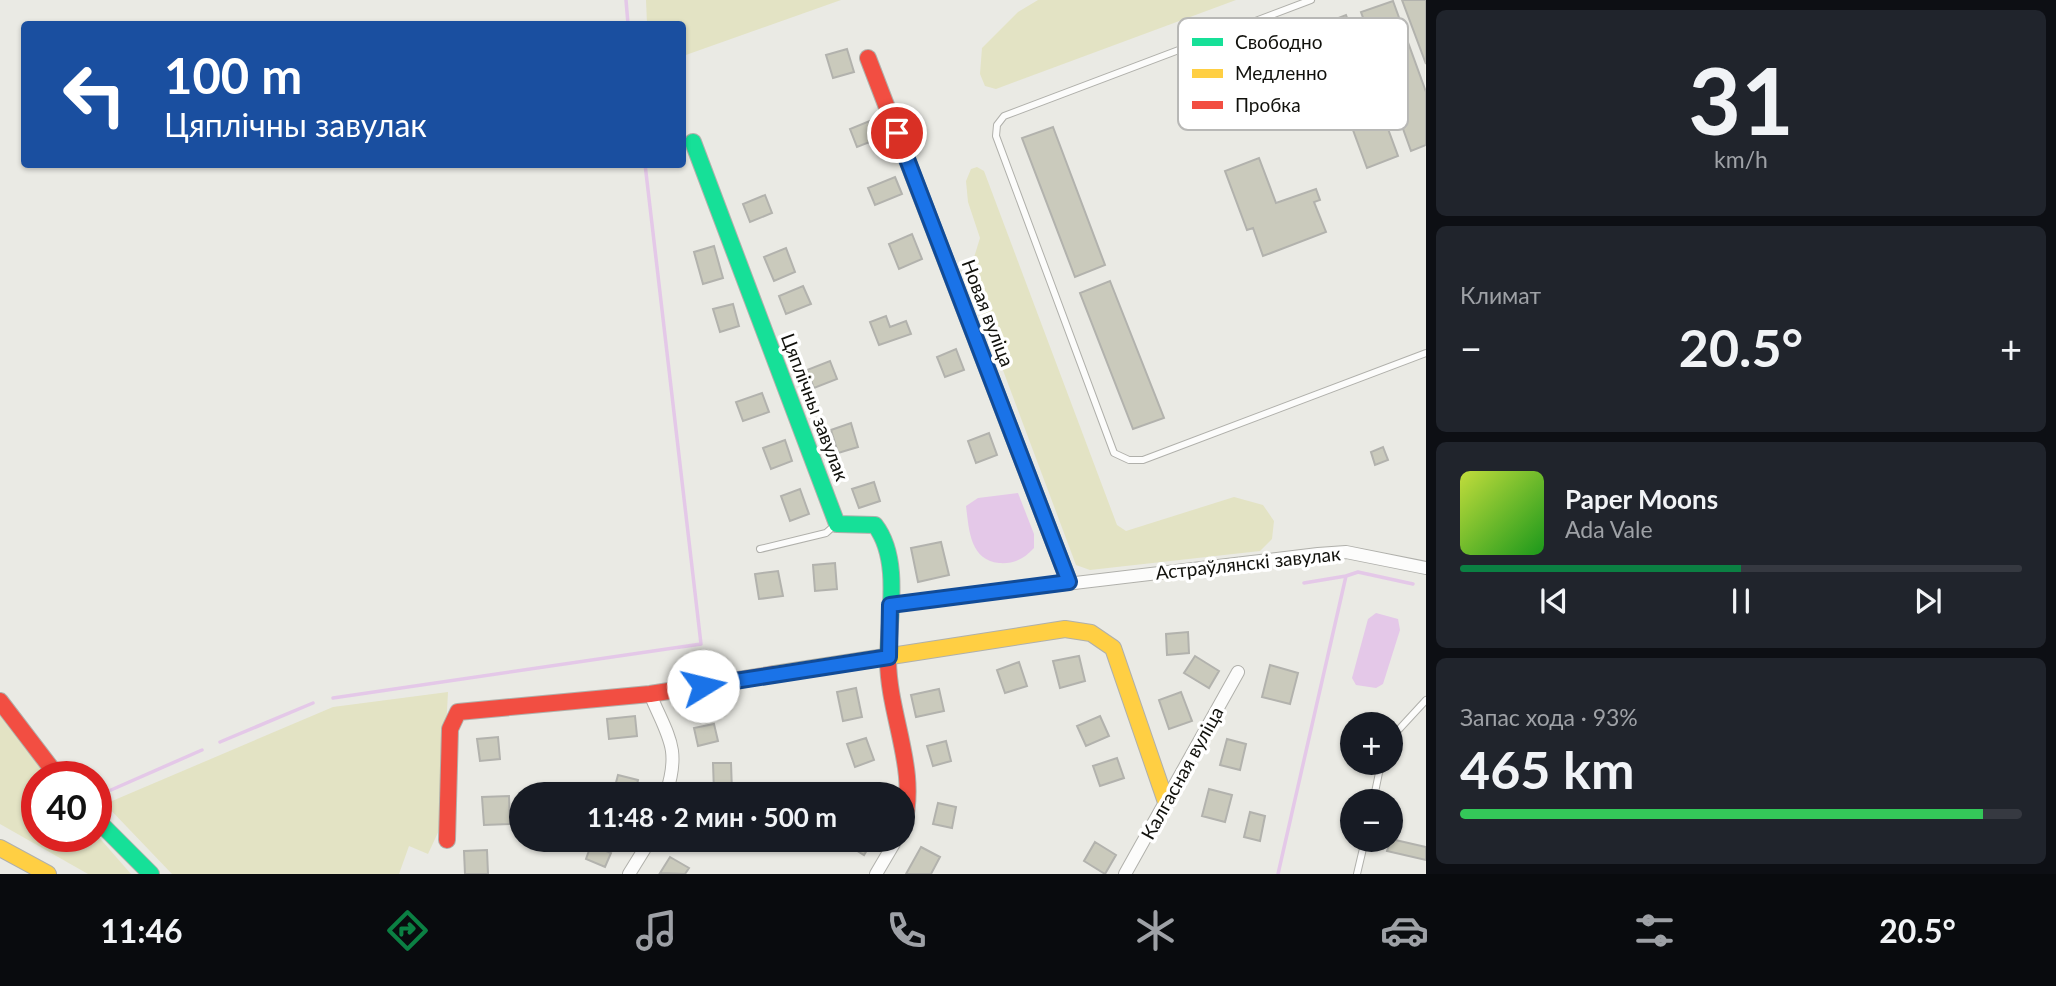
<!DOCTYPE html>
<html lang="ru">
<meta charset="utf-8">
<style>
:root{--surface:#171b24;--page:#20242c;--text:#f1f3f6;--muted:#9ea1a6;--line:#363941;--accent:#0b8043}
body{margin:0;font-family:Lato,sans-serif;background:var(--page);color:var(--text);height:100vh;display:flex;flex-direction:column;font-size:26px;white-space:nowrap}
*{box-sizing:border-box;margin:0}
p{font-size:23px;color:var(--muted)}
.icon{flex:none;width:38px;height:38px;fill:none;stroke:currentColor;stroke-width:2;stroke-linecap:round;stroke-linejoin:round}
.map{position:relative;flex:1;overflow:hidden}
.side{display:flex;flex-direction:column;gap:10px;padding:10px;background:#0d0f14;width:630px}
.side>*{flex:none}
.guide{position:absolute;left:21px;top:21px;width:665px;height:147px;border-radius:7px;box-shadow:0 2px 5px #0004;background:#1a4fa0;color:#fff;overflow:hidden}
.fabs{position:absolute;left:1340px;top:712px;display:grid;gap:14px}
.fabs a{display:grid;place-items:center;width:63px;height:63px;border-radius:50%;background:var(--surface);box-shadow:0 2px 5px #0004;font-size:35px}
.speed{position:absolute;left:21px;top:761px;display:flex;gap:14px;font-size:35px;font-weight:700;text-align:center}
.speed>*{display:grid;place-content:center;width:91px;height:91px;border-radius:50%;background:var(--surface);box-shadow:0 2px 5px #0004;line-height:1}
.speed .limit{border:10px solid #d22;background:#fff;color:#111}
.pin{position:absolute;display:grid;place-items:center;width:60px;height:60px;color:#fff;margin:-30px;border:4px solid #fff;border-radius:50%;box-shadow:0 2px 7px #0007}
.me{position:absolute;width:77px;margin:-38px;rotate:81deg;stroke-linejoin:round;filter:drop-shadow(0 0 5px #0008)}
.turn{display:flex;align-items:center;gap:24px;height:147px;padding:0 28px;font-size:32px}
.turn .icon{width:91px;height:91px;stroke-width:2.5}
.turn b{display:block;font-size:49px;line-height:60px}
.big{font-size:52px;font-weight:700;line-height:1.1}
.side .tile{flex:1;display:flex;flex-direction:column;justify-content:center;gap:10px;min-width:0;padding:0 24px;border-radius:10px;background:var(--page)}
.side .dial{align-items:center;gap:0}
.dial b{font-size:91px;line-height:1}
.song{display:flex;align-items:center;gap:21px}
.cover{width:84px;height:84px;border-radius:10px;background:linear-gradient(135deg,hsl(70 70% 55%),hsl(120 70% 35%))}
.played{height:7px;border-radius:4px;background:linear-gradient(90deg,var(--accent) 50%,var(--line) 50%)}
.keys{display:flex;justify-content:space-around;direction:ltr}
.heat{display:flex;justify-content:space-between;align-items:center;font-size:38px;direction:ltr}
.charge{height:10px;border-radius:5px;background:linear-gradient(90deg,#34c759 93%,var(--line) 0)}
.trip{position:absolute;left:509px;top:782px;width:406px;height:70px;border-radius:35px;background:var(--surface);box-shadow:0 2px 5px #0004;font-weight:700;line-height:70px;text-align:center}
.dock{display:flex;height:112px;justify-content:space-around;align-items:center;background:#090b0e;color:var(--muted)}
.dock .icon{width:49px;height:49px}
.dock .current{color:var(--accent)}
.dock b{font-size:32px;color:var(--text)}
main{display:flex;flex:1;min-height:0}
.map>svg:first-child{display:block}
</style>
<main>
<div class="map">
<svg width="1426" height="874" viewBox="0 0 1426 874">
<rect width="100%" height="100%" fill="#eaeae4"/>
<path fill="#e3e3c4" d="M646 0H841L683 56 682 24H647Z
M1038 0H1236L996 89 985 86 980 74 982 48 1018 12Z
M977 167 984 171 1117 525 1126 531 1234 497 1263 505 1274 521 1272 539 1260 551 1090 570 1076 565 968 277 980 238 968 202 966 181 971 169Z
M448 692 441 826 428 854 409 846 399 874H172L105 804 333 707Z
M0 714 49 777H37V836H96V834L131 874H88L0 824Z"/>
<path fill="#e4c8e8" d="M1018 493 1034 534V548C1024 559 1014 564 999 563 970 560 969 530 966 506L978 498Z
M1376 613 1398 619 1400 630 1383 684 1376 688 1356 685 1352 678 1368 619Z"/>
<g fill="none" stroke-linecap="round" stroke-linejoin="round">
<path stroke="#e4c8e8" stroke-width="3.5" d="M626 0 628 24
M1304 583 1346 576
M333 698 701 644 645 164
M220 742 313 703
M111 790 202 750
M1278 874 1346 576 1358 572 1413 584"/>
</g>
<path fill="#cacabc" stroke="#b2b2ad" stroke-width="2" d="M1402 0H1426V64Z
M1393 1 1426 92V145L1411 151 1361 12Z
M1346 15 1398 156 1367 168 1315 27Z
M847 49 854 72 833 78 826 55Z
M872 120 880 138 857 147 850 129Z
M1053 127 1105 265 1075 277 1022 138Z
M1259 158 1276 203 1316 189 1320 200 1314 202 1326 232 1263 256 1253 228 1247 230 1225 171Z
M895 177 902 194 875 205 868 188Z
M765 195 772 213 750 222 743 204Z
M912 234 922 259 899 269 889 244Z
M714 246 723 278 703 284 694 252Z
M786 248 795 272 774 281 764 257Z
M1110 281 1164 418 1133 429 1080 293Z
M803 286 811 304 786 314 779 296Z
M733 304 739 326 720 332 713 309Z
M886 316 890 327 906 321 911 334 879 345 870 322Z
M956 349 964 370 945 377 937 357Z
M830 361 837 379 814 388 807 370Z
M762 393 769 412 743 421 736 402Z
M851 423 858 447 838 453 831 430Z
M989 433 997 455 976 463 968 441Z
M785 440 792 461 771 469 763 448Z
M1383 447 1388 460 1375 465 1371 452Z
M874 482 880 501 859 508 852 489Z
M800 489 809 514 790 521 781 496Z
M941 542 949 575 918 582 911 548Z
M835 563 837 589 815 591 813 565Z
M778 571 783 596 759 599 755 574Z
M1188 632 1189 653 1167 655 1166 634Z
M1079 656 1085 681 1060 688 1053 661Z
M1195 656 1219 671 1209 688 1184 673Z
M1019 662 1027 686 1005 693 997 670Z
M1270 665 1298 673 1290 704 1262 697Z
M856 688 862 717 843 721 837 692Z
M939 689 944 711 916 717 911 695Z
M1181 692 1192 721 1169 729 1159 700Z
M635 716 637 736 609 739 607 719Z
M1100 716 1109 736 1086 746 1077 726Z
M714 724 718 741 698 746 694 728Z
M498 737 500 759 480 761 477 739Z
M866 738 874 760 855 767 847 744Z
M1227 739 1246 744 1240 770 1220 765Z
M946 741 951 761 933 766 927 746Z
M1117 758 1124 778 1100 786 1093 766Z
M713 763H731L732 791 714 792Z
M618 775 638 780 635 794H613Z
M1209 789 1232 795 1225 822 1202 816Z
M509 796 510 824 484 825 482 797Z
M938 803 956 807 952 828 933 824Z
M1250 812 1265 816 1260 841 1244 837Z
M1391 839 1426 847V860L1387 851Z
M598 840H620L616 849Z
M845 840H873L864 855 843 842Z
M1095 842 1116 855 1105 874 1084 861Z
M591 845 611 853 605 867 586 859Z
M921 847 940 857 931 874H906Z
M487 850 488 874H465L464 851Z
M670 857 689 868 685 874 660 873Z"/>
<g fill="none" stroke-linecap="round" stroke-linejoin="round">
<g stroke="#b0b0ab" stroke-width="8">
<path id="lane" d="M1311 0 1004 116 997 125 996 136 1114 453 1129 460H1143L1426 353
M760 549 826 533 835 525
M1391 738 1426 700
M1373 802 1381 763
M1357 874 1365 840"/>
</g>
<g stroke="#b0b0ab" stroke-width="14">
<path id="street" d="M890 605 1318 554 1346 552 1426 568
M650 694C668 737 681 748 666 794
M629 874 650 840
M876 874 896 840
M1125 874 1238 672"/>
</g>
<g stroke="#b0b0ab" stroke-width="18">
<path id="fast" d="M693 142 837 524 875 525C902 560 888 620 888 661
M96 819 151 874"/>
</g>
<g stroke="#b0b0ab" stroke-width="18">
<path id="slow" d="M775 674 1065 629 1091 633 1113 648 1166 802
M0 848 48 874"/>
</g>
<g stroke="#b0b0ab" stroke-width="18">
<path id="jam" d="M868 58 1069 582
M888 661C889 718 919 770 903 827
M0 701 58 777
M447 840 450 729 458 712 650 694 775 674"/>
</g>
<use href="#lane" stroke="#fcfcfb" stroke-width="6"/>
<use href="#street" stroke="#fcfcfb" stroke-width="12"/>
<use href="#fast" stroke="#16e098" stroke-width="16"/>
<use href="#slow" stroke="#ffcf43" stroke-width="16"/>
<use href="#jam" stroke="#f24e42" stroke-width="16"/>
</g>
<g fill="none" stroke-linecap="round" stroke-linejoin="round">
<g stroke="#114b97" stroke-width="18">
<path id="route" d="M703 686 889 657 890 605 1069 582 897 133"/>
</g>
<use href="#route" stroke="#1a73e8" stroke-width="12"/>
</g>
<g text-anchor="middle" stroke-width="7" stroke-linejoin="round" paint-order="stroke">
<g font-size="19" fill="#11110c" stroke="#fff">
<text transform="translate(988 313) rotate(69)" y="7">Новая вуліца</text>
<text transform="translate(815 407) rotate(69)" y="7">Цяплічны завулак</text>
<text transform="translate(1248 563) rotate(-6)" y="7">Астраўлянскі завулак</text>
<text transform="translate(1182 773) rotate(-61)" y="7">Калгасная вуліца</text>
</g>
</g>
<rect x="1178" y="18" width="230" height="112" rx="10" fill="#fff" stroke="#b8b8b6" stroke-width="2"/>
<rect x="1192" y="38" width="31" height="8" fill="#16e098"/>
<rect x="1192" y="69" width="31" height="9" fill="#ffcf43"/>
<rect x="1192" y="101" width="31" height="8" fill="#f24e42"/>
<g font-size="19" fill="#11110c">
<text x="1235" y="49">Свободно</text>
<text x="1235" y="80">Медленно</text>
<text x="1235" y="112">Пробка</text>
</g>
</svg>
<div class="fabs">
<a>+</a>
<a>−</a>
</div>
<div class="speed"><div class="limit">40</div></div>
<div class="pin" style="left:897px;top:133px;background:#d93025"><svg class="icon" aria-label="arrive" viewBox="0 0 24 24"><path d="M6 21V4h12l-3 4 3 4H6"/></svg></div>
<svg class="me" style="left:703px;top:686px" viewBox="-20 -20 40 40"><circle r="19" fill="#fff"/><path d="M0-13L10 11 0 6-10 11z" fill="#1a73e8"/></svg>
<div class="trip">11:48 · 2 мин · 500 m</div>
<div class="guide">
<div class="turn"><svg class="icon" aria-label="left" viewBox="0 0 24 24"><path d="M17 20v-9H6M10 6l-5 5 5 5"/></svg><div><b>100 m</b>Цяплічны завулак</div></div>
</div>
</div>
<section class="side">
<div class="tile dial"><b>31</b><p>km/h</p></div>
<div class="tile"><p>Климат</p>
<div class="heat"><a>−</a><b class="big">20.5°</b><a>+</a></div>
</div>
<div class="tile">
<div class="song"><i class="cover"></i><div><b>Paper Moons</b><p>Ada Vale</p></div></div>
<div class="played"></div>
<div class="keys"><svg class="icon" aria-label="previous" viewBox="0 0 24 24"><path d="M18 5L8 12l10 7zM5 5v14"/></svg><svg class="icon" aria-label="pause" viewBox="0 0 24 24"><path d="M8 5v14M16 5v14"/></svg><svg class="icon" aria-label="next" viewBox="0 0 24 24"><path d="M6 5l10 7-10 7zM19 5v14"/></svg></div>
</div>
<div class="tile"><p>Запас хода · 93%</p><b class="big">465 km</b><div class="charge"></div></div>
</section>
</main>
<nav class="dock">
<b>11:46</b>
<svg class="icon current" aria-label="directions" viewBox="0 0 24 24"><path d="M12 3l9 9-9 9-9-9zM9 14v-3h6M13 9l2 2-2 2"/></svg>
<svg class="icon" aria-label="music" viewBox="0 0 24 24"><path d="M9 18V5l10-2v13"/><circle cx="6" cy="18" r="3"/><circle cx="16" cy="16" r="3"/></svg>
<svg class="icon" aria-label="phone" viewBox="0 0 24 24"><path d="M5 4h4l2 5-3 2q2 4 5 5l2-3 5 2v4C11 20 4 13 5 4z"/></svg>
<svg class="icon" aria-label="climate" viewBox="0 0 24 24"><path d="M12 3v18M4 7l16 10M4 17L20 7"/></svg>
<svg class="icon" aria-label="car" viewBox="0 0 24 24"><path d="M5 17H2v-5l4-1 3-4h7l3 4 3 1v5h-3M9 17h6M6 11h13"/><circle cx="7" cy="17" r="2"/><circle cx="17" cy="17" r="2"/></svg>
<svg class="icon" aria-label="filters" viewBox="0 0 24 24"><path d="M4 7h16M4 17h16"/><circle cx="9" cy="7" r="2"/><circle cx="15" cy="17" r="2"/></svg>
<b>20.5°</b>
</nav>
